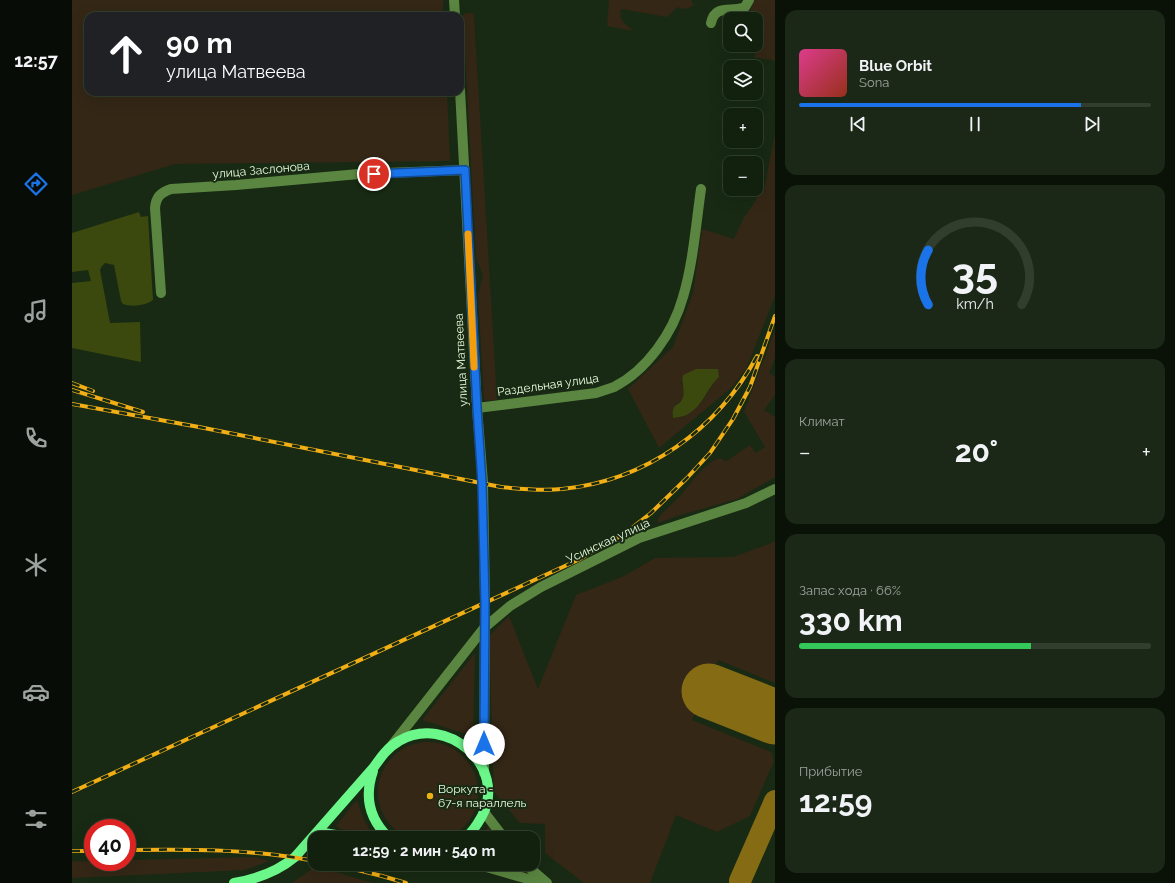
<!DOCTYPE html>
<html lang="ru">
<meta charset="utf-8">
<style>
:root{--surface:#12200e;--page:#1b2817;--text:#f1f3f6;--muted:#9ca39e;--line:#313e2e;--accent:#1a73e8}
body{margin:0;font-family:Raleway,sans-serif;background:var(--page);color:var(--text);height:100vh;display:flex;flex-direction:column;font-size:15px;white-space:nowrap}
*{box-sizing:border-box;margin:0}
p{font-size:13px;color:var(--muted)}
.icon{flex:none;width:22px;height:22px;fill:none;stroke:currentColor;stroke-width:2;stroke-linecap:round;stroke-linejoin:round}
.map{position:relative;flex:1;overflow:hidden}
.sheet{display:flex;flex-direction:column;gap:10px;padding:10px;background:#0a1208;width:400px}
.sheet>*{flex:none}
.top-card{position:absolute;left:12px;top:12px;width:380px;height:84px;border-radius:12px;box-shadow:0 4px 16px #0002,0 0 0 1px var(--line);background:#202124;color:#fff;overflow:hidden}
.buttons{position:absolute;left:651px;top:12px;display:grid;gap:8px}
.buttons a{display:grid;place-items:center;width:40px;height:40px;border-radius:8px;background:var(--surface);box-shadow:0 4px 16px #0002,0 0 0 1px var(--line);font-size:20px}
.speed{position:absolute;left:12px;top:819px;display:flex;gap:8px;font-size:20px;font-weight:700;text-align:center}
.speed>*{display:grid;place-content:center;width:52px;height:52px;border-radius:50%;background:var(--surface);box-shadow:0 4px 16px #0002,0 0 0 1px var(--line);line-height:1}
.speed .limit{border:6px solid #d22;background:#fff;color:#111}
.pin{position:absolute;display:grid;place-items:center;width:34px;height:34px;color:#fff;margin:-17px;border:2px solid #fff;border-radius:50%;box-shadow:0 1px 4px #0007}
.me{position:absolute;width:44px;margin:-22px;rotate:0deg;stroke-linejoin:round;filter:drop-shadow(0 0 3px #0008)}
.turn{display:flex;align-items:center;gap:14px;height:84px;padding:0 16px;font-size:18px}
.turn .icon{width:52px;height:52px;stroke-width:2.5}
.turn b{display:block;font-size:28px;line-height:34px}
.big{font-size:30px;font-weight:700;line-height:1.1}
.sheet .widget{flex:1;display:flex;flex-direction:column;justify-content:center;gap:6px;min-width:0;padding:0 14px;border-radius:12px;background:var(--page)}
.sheet .dial{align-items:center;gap:0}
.dial svg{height:104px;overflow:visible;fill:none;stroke:var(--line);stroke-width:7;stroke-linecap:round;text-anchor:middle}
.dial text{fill:var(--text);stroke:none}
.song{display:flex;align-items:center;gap:12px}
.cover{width:48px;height:48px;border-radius:6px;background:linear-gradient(135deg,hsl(330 70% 55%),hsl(10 70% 35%))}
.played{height:4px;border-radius:2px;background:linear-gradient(90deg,var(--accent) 80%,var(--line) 80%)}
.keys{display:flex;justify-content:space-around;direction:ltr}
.heat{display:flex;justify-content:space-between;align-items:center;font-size:22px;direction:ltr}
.charge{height:6px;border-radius:3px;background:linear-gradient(90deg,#34c759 66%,var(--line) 0)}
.trip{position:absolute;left:236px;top:831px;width:232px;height:40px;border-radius:12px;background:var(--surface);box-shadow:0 4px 16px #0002,0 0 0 1px var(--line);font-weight:700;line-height:40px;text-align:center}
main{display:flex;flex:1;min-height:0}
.tab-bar{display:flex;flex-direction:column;width:72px;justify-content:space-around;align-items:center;background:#070d06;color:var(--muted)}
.tab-bar .icon{width:28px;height:28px}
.tab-bar .on{color:var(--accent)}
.tab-bar b{font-size:18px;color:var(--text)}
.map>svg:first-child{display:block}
</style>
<main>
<nav class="tab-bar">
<b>12:57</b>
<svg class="icon on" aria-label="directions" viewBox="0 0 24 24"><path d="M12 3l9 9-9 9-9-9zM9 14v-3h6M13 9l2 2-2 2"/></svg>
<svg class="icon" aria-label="music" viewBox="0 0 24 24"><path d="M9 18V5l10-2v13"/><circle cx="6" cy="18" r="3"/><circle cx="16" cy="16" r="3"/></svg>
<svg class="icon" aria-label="phone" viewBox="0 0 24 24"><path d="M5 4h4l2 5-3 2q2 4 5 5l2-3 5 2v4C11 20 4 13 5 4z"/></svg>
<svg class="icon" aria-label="climate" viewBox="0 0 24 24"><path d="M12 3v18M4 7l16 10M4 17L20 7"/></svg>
<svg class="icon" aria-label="car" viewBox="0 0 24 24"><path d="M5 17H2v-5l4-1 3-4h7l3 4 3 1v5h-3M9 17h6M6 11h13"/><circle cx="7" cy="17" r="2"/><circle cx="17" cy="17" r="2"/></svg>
<svg class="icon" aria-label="filters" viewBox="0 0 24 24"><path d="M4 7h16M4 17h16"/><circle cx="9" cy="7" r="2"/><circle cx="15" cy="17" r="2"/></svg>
</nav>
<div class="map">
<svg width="703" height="883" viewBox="0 0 703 883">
<rect width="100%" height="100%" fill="#182a13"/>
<path fill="#342716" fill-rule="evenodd" d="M0 0H371V16H16V92H375L378 161 103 164 0 195Z
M537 0H619L622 5C616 9 612 10 605 7L595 17 549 9C546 19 554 25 562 31L535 26Z
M681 0H703V61L682 57 684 51 669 48V45H684V19H676Z
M394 13H401L402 16 425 400 412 401 406 295 411 275 404 258 391 17V15Z
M703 133V296L674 369 659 388 587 448 556 389 601 347 621 293 630 229 662 239 671 219 684 200 686 189 692 190ZM647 377 642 382 631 400 603 405C615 398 612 393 609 381Z
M703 330V358L697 373 703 377V395L692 410 703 417V477L665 499 605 516 586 523V518C593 510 601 503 608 496 618 485 634 460 649 458L652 461H655L678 445 684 453 693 447 672 412Z
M703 541V683L646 660 620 720 699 752 702 761 678 816 645 832 604 815 578 883H512L473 853V824L448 823 422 792 417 636 437 616 466 689 504 595 552 576 583 558 661 557 697 544Z
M403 653 401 736 350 720Z
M306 792a50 50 0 1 1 100 0a50 50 0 1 1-100 0Z
M285 801 291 818 299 832 298 835 268 829 264 826 282 803Z
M418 825 428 838H406Z
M183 857 197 861 173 870 0 878V861L55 862V860Z
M420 864H448L455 874Z
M244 866 301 883H220Z"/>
<path fill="#3b480e" d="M67 212 69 217 76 216 81 300C73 306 60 307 51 304L49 301 42 265 33 263 30 266 28 270 38 323 68 322 69 362 0 348V283L19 281 16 270 0 272V233Z
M624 369H646L647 377C635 388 631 406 616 414 612 417 605 417 601 418 599 402 608 407 611 397 613 391 609 383 611 375Z"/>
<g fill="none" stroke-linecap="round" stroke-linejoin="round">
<path stroke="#856c14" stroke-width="22" d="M668 881 703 801"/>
<path stroke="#856c14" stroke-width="55" d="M637 691 703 717"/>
<path stroke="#5a8641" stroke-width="10" d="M382 0 383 16
M639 23C643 3 660 13 673 7L677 0
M388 90 405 408 411 483 413 602 412 773
M89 293 83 208C84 197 88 193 99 189L164 185 287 174 393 170
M405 408 524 393C530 391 536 389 542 387 575 370 601 333 611 297 621 264 624 224 629 189
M320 745 412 628 438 606 469 587 567 538 674 503 703 489
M412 812 432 838
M404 864 470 883
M453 864 475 883"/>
<path stroke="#6bf78a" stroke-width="10" d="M301 771C292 797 297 819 317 838
M246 832 281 838
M162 883C185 879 205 872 223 857L302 767C309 757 316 747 327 741 375 713 436 767 410 816 405 825 400 833 393 838"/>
<g stroke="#f2ae15" stroke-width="4">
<path id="rail" d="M0 383 21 391
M0 390 71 412
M0 404 127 427 429 487C449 489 470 491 490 489 574 481 646 429 685 356
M0 792 506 560 552 534 579 513 615 478 638 453 661 419 678 387 703 316
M55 850C118 849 181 849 243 861
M0 851H21
M261 864 310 876 334 883"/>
</g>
<use href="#rail" stroke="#182a13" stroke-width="2.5" stroke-dasharray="8" stroke-linecap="butt"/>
</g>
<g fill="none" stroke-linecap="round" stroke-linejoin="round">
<g stroke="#114b97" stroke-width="10">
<path id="route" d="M302 174 393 170 405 408 410 483 413 602 412 744"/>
</g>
<use href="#route" stroke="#1a73e8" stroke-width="7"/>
<path stroke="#f59e0b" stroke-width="7" d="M396 234 402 367"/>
</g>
<circle fill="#f2ae15" stroke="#182a13" stroke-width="1.5" cx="358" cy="796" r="4"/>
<g text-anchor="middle" stroke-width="4" stroke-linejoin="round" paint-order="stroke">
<g font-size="12" fill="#e7fdde" stroke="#182a13">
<text transform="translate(189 170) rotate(-5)" y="4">улица Заслонова</text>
<text transform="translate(389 360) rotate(-93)" y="4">улица Матвеева</text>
<text transform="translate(476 385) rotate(-8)" y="4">Раздельная улица</text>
<text transform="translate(536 541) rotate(-25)" y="4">Усинская улица</text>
</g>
<g font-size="12" fill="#e7fdde" stroke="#182a13" text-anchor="start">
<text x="366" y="793">Воркута -<tspan x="366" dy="14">67-я параллель</tspan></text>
</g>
</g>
</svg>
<div class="buttons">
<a><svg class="icon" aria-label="search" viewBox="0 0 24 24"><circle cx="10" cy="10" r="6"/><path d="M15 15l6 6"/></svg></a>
<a><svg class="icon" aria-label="layers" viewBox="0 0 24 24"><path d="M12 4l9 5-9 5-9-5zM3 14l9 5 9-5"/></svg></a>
<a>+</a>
<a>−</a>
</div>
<div class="speed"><div class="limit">40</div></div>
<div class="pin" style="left:302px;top:174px;background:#d93025"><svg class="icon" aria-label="arrive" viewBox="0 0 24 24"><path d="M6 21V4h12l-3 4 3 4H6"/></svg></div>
<svg class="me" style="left:412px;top:744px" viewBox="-20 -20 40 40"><circle r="19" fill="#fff"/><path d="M0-13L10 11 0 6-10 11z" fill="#1a73e8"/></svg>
<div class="trip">12:59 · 2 мин · 540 m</div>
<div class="top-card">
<div class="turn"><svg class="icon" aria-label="ahead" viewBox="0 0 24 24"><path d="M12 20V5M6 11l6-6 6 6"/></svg><div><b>90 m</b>улица Матвеева</div></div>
</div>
</div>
<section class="sheet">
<div class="widget">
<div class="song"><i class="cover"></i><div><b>Blue Orbit</b><p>Sona</p></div></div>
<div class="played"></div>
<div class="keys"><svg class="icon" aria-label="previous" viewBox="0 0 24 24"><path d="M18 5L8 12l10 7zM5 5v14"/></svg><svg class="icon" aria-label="pause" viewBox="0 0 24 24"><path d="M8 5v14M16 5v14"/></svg><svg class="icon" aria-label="next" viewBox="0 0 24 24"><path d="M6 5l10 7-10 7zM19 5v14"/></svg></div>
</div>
<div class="widget dial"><svg viewBox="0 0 100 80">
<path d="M14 69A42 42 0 1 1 86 69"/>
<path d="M14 69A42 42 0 0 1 14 27" stroke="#1a73e8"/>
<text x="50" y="56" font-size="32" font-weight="700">35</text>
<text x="50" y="72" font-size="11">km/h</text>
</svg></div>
<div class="widget"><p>Климат</p>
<div class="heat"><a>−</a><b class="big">20°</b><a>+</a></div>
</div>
<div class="widget"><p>Запас хода · 66%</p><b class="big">330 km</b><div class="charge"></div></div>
<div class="widget"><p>Прибытие</p><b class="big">12:59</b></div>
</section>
</main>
